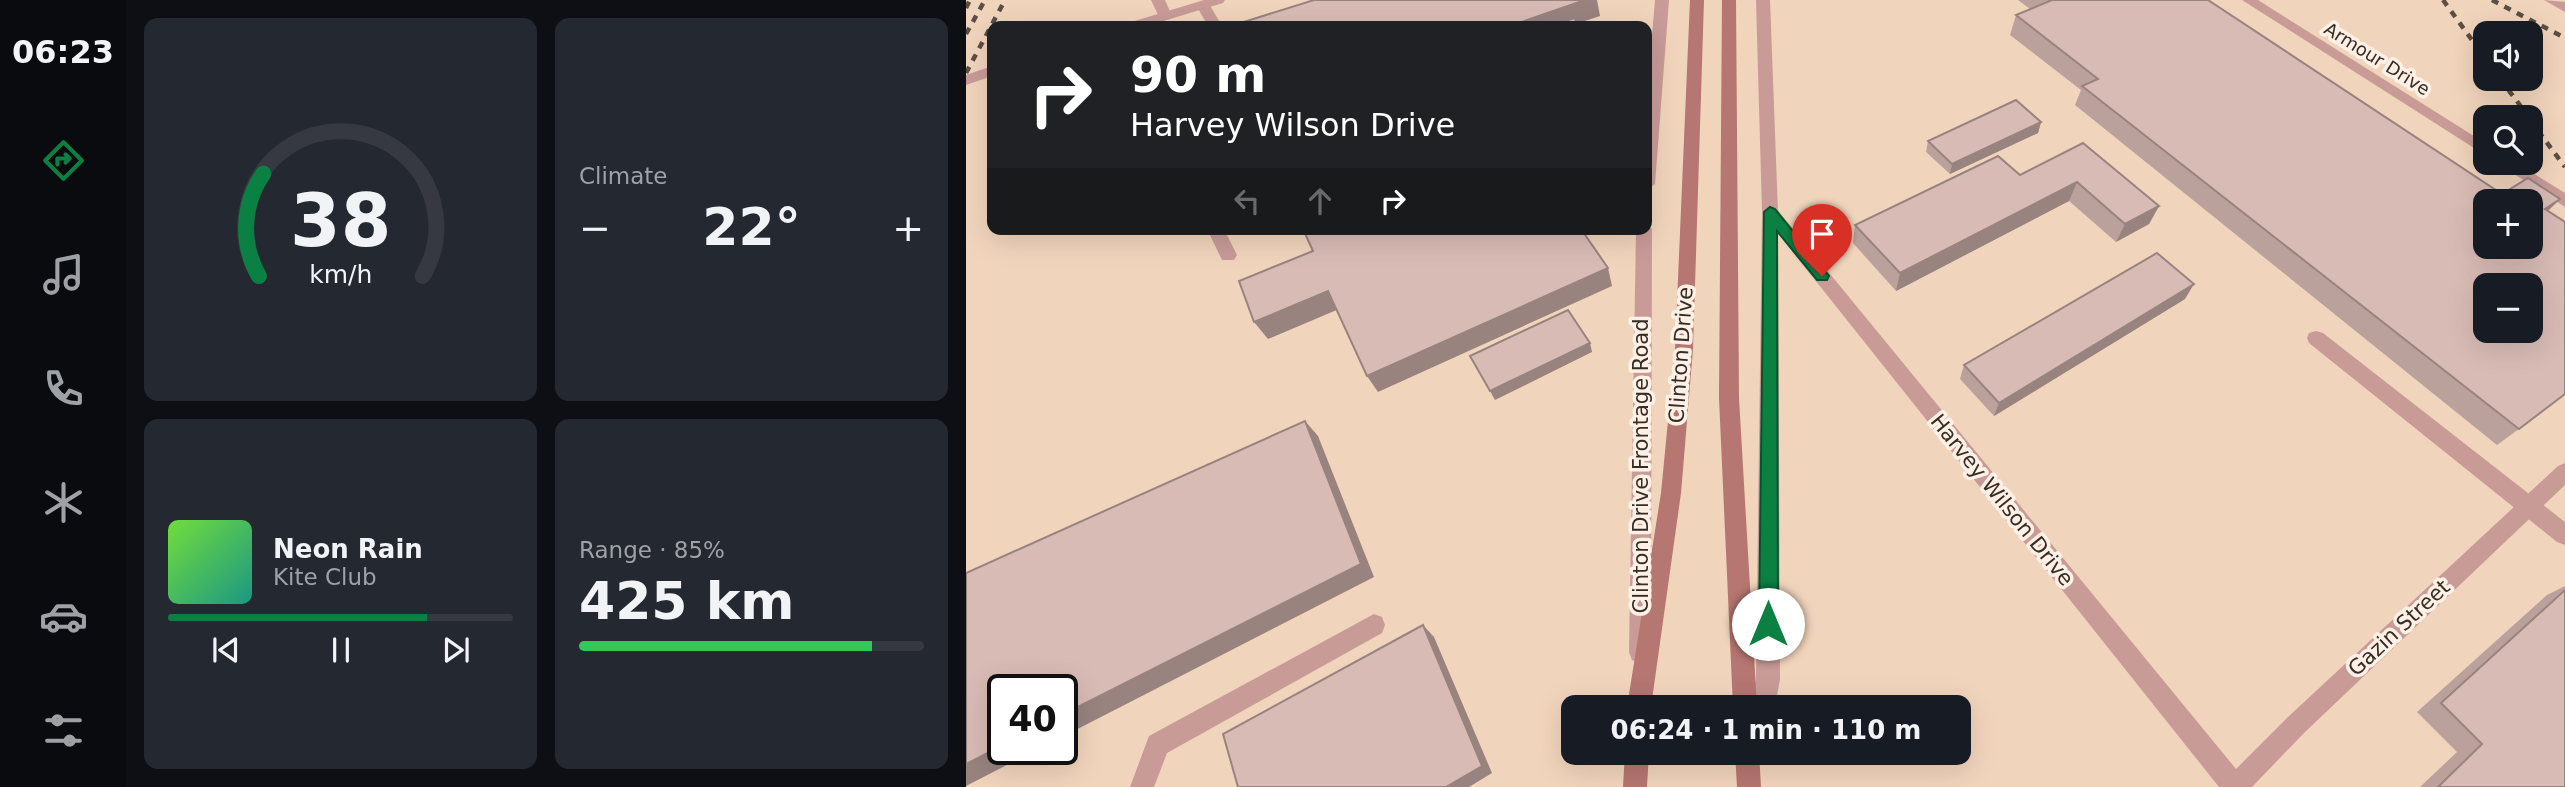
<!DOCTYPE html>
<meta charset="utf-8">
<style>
:root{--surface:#171b24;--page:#242831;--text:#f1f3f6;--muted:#9ea1a6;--line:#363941;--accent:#0b8043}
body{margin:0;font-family:"DejaVu Sans",sans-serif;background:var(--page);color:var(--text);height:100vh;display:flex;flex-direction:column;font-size:26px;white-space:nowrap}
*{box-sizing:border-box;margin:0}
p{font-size:23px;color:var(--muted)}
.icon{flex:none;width:38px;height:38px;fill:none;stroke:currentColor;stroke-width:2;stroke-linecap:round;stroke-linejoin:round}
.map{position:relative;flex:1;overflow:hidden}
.side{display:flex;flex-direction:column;gap:18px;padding:18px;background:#0d0f14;width:840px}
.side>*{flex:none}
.top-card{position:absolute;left:21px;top:21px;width:665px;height:214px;border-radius:14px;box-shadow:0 7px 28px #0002;background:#202124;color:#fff;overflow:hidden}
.controls{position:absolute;left:1507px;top:21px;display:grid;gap:14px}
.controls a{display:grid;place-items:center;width:70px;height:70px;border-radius:14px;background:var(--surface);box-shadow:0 7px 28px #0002;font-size:35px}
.speed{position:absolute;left:21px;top:674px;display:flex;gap:14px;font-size:35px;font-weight:700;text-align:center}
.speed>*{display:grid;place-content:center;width:91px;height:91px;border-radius:50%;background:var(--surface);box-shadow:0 7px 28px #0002;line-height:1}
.speed .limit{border:4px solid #111;border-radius:10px;background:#fff;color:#111}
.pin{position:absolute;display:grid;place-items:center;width:60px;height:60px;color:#fff;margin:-72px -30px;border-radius:50% 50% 50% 0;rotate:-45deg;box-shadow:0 0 7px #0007}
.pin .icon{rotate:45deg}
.me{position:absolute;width:77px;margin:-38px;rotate:0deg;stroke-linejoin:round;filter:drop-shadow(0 0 5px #0008)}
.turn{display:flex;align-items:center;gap:24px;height:147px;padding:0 28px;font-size:32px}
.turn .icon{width:91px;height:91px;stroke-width:2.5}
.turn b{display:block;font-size:49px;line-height:60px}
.lanes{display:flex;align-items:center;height:66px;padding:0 28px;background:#0003;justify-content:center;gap:35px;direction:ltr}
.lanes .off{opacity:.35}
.big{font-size:52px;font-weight:600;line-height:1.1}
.side .tile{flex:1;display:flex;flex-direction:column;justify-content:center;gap:10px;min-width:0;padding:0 24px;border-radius:14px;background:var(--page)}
.side .dial{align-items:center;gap:0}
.dial svg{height:182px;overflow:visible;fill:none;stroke:var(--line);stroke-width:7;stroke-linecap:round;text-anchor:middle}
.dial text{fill:var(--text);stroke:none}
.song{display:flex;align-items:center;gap:21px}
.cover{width:84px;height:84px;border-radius:10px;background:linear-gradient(135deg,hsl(100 70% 55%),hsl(170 70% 35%))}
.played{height:7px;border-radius:4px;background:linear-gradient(90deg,var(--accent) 75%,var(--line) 75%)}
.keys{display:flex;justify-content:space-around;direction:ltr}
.heat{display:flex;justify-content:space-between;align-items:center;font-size:38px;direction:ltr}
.charge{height:10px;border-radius:5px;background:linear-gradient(90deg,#34c759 85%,var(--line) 0)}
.side .tiles{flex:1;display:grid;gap:18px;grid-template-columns:repeat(2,1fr)}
.trip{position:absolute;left:595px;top:695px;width:410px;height:70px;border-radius:14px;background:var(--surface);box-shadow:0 7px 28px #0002;font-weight:600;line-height:70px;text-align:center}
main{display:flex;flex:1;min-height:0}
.tabs{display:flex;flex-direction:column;width:126px;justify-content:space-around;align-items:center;background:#090b0e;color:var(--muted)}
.tabs .icon{width:49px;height:49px}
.tabs .active{color:var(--accent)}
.tabs b{font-size:32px;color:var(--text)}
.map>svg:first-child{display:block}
</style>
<main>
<nav class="tabs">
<b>06:23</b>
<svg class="icon active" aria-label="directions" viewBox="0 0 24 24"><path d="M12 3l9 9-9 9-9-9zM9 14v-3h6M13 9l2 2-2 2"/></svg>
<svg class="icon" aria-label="music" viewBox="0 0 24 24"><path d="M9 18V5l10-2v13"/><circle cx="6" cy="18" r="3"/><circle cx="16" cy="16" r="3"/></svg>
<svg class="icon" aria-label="phone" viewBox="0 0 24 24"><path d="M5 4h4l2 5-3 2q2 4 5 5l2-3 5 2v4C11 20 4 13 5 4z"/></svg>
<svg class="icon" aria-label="climate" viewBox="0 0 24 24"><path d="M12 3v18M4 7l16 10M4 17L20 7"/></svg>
<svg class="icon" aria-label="car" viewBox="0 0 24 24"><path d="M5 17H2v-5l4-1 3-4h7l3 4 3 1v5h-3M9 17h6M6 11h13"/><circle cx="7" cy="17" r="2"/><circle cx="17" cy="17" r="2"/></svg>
<svg class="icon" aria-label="filters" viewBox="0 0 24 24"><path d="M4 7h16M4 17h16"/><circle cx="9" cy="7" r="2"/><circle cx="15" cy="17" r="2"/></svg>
</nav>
<section class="side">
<div class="tiles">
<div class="tile dial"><svg viewBox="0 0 100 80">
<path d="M14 69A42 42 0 1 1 86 69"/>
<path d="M14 69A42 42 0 0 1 16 24" stroke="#0b8043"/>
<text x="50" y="56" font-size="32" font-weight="700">38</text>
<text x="50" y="72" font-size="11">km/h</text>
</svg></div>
<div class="tile"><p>Climate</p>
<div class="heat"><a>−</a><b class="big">22°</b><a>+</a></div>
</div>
<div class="tile">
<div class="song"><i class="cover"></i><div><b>Neon Rain</b><p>Kite Club</p></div></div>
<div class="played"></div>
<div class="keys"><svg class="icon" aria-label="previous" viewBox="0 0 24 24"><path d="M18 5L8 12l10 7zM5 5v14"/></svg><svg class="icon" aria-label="pause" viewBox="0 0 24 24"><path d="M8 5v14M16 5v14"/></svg><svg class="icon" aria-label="next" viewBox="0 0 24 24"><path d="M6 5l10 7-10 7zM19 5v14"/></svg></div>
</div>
<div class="tile"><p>Range · 85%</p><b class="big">425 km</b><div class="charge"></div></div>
</div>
</section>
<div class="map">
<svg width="1599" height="787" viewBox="0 0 1599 787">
<rect width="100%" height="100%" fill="#f9e1cf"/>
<path fill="#f1d4bc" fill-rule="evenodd" d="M0 0H1599V787H0ZM26 26H681V229H26ZM1519 33H1564V79H1519ZM1519 117H1564V163H1519ZM1519 201H1564V247H1519ZM1519 285H1564V331H1519ZM37 690H96V749H37ZM607 707H992V752H607Z"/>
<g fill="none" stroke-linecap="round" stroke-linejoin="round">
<path fill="#c89b97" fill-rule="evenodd" d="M185 0H199L206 16 204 19H194Z
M1578 0 1599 2V12Z
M237 1 242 2 256 26H242L230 5Z
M241 229H258L271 255 268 260H256Z
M1350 331 1357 333 1599 522V545L1591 542 1343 343 1341 338 1343 333Z
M408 614 416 617 419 625 416 633 201 753 188 787H164L183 736Z"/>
<path fill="#c89b97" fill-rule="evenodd" d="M804 206 810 208 1270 769 1322 717 1592 466 1599 463V485L1338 733 1286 787H1253L798 216 796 212 798 208Z"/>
<path fill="#c89b97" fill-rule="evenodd" d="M238 0H259L257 3 181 26H160L162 23Z
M689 0H703L689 184 681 190V95Z
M790 0H804L812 212 814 679 809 707H785L790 679 796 212Z
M1276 0H1292L1519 143V155Z
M26 66V76L0 85V75Z
M1531 163H1551L1599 193V207Z
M681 224 686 229 685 652 682 660 674 663 666 660 663 652 670 229H681Z"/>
<path fill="#b67671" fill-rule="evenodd" d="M724 0H738L727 349 715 493 685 707H661L695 493 709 349Z
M756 0H770L773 398 791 707H767L753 398Z
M659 752H683L681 787H657Z
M769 752H793L795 787H771Z"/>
<path stroke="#5a4e45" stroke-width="4.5" stroke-dasharray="7 7" stroke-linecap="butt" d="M1477 0 1519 58
M1526 0 1599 38
M0 8 4 0
M0 34 19 0
M0 73 39 0
M1534 79 1563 117
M1564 120 1599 167"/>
</g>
<path fill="#bba19c" d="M1052 0H1242L1536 194 1594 199 1582 211 1553 429 1531 445 1109 105 1115 90 1044 35 1050 15 1064 9Z
M1075 122 1072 133 984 174 960 152 962 141Z
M1117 143 1193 206 1183 224 1150 242 1103 201 930 291 887 243 889 225 1054 175Z
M1219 299 1028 416 994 379 998 365Z
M1599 586V787H1454L1491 752 1451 712 1581 595Z"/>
<path fill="#98837f" d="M619 0H631L634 16 604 26H544Z
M1075 122 1072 133 984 174 986 164Z
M1111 182 1103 201 930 291 934 273Z
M1594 199 1575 217 1579 209Z
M1193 206 1183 224 1150 242 1159 224Z
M642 268 646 286 412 392 401 376Z
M1228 284 1219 299 1028 416 1033 403Z
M362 291 373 309 302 339 288 322Z
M624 343 626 352 529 400 524 391Z
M339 421 352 436 408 577 96 737V715Z
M457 625 468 637 526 773 503 787H480Z
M37 745V749H72L0 786V764Z"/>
<path fill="#d9bbb5" stroke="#98837f" stroke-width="2" fill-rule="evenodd" d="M348 0H619L544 26H265Z
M1083 0H1242L1536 194 1562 178 1594 199 1579 209 1599 222V394L1553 429 1116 86 1132 79 1050 15 1084 1ZM1519 201H1564V247H1519ZM1519 285H1564V331H1519Z
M608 18 615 26H586Z
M1050 100 1075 122 986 164 962 141Z
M1117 143 1193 206 1159 224 1111 182 934 273 889 225 1032 156 1054 175Z
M337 229H615L642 268 401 376 362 291 288 322 273 281 347 251Z
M1191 253 1228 284 1033 403 998 365Z
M602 310 624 343 524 391 504 356Z
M339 421 395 564 96 715V690H37V745L0 764V573Z
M1599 590V787H1472L1516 744 1475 703Z
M457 625 516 766 480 787H272L257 734Z"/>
<path fill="#0b8043" stroke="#07532c" stroke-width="2" d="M804 207 809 209 863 276 861 280H851L811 231 812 624 809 631 802 633 796 631 793 624 798 212Z"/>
<g text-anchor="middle" stroke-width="7" stroke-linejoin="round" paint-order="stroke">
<g font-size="18" fill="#362d26" stroke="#fff0e5">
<text transform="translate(1411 59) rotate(32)" y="6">Armour Drive</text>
</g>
<g font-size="21" fill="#362d26" stroke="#fff0e5">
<text transform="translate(715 355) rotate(-86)" y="7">Clinton Drive</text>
<text transform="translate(675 466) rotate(-90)" y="7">Clinton Drive Frontage Road</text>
<text transform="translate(1036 500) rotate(51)" y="7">Harvey Wilson Drive</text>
<text transform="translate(1433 628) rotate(-43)" y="7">Gazin Street</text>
</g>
</g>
</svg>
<div class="controls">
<a><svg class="icon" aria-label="sound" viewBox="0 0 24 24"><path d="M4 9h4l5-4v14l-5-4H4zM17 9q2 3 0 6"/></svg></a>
<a><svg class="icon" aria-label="search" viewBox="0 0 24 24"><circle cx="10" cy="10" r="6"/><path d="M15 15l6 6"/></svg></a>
<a>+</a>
<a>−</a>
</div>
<div class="speed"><div class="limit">40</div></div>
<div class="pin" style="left:856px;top:276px;background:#d93025"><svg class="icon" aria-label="arrive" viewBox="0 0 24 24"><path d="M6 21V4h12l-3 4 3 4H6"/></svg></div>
<svg class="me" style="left:802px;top:624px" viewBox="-20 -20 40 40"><circle r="19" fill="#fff"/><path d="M0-13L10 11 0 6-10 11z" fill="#0b8043"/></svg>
<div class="trip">06:24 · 1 min · 110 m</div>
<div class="top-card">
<div class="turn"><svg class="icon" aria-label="right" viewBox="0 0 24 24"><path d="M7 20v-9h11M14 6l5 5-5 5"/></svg><div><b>90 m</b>Harvey Wilson Drive</div></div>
<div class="lanes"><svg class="icon off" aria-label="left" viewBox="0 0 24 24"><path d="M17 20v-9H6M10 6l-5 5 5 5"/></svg><svg class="icon off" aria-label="ahead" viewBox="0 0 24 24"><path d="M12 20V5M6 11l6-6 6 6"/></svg><svg class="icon" aria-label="right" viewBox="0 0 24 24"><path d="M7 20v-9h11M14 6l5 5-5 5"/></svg></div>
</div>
</div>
</main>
